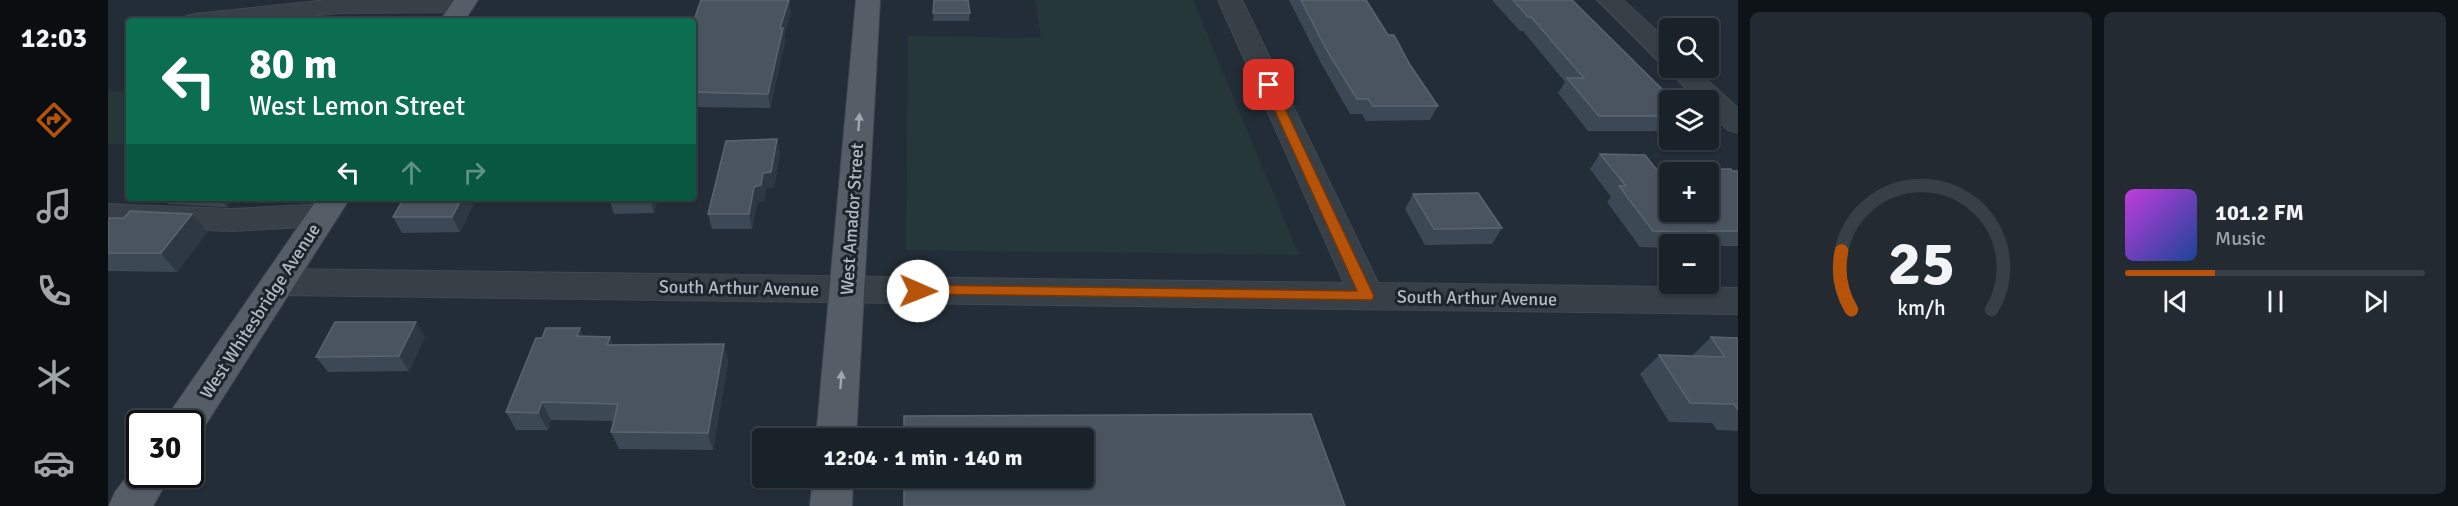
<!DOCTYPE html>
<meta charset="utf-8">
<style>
:root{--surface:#1a2229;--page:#232a31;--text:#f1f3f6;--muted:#9fa4a8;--line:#383f46;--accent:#b45309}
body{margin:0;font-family:Signika,sans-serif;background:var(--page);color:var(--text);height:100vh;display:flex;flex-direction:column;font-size:22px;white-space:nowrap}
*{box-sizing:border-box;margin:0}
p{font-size:20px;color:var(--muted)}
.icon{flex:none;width:33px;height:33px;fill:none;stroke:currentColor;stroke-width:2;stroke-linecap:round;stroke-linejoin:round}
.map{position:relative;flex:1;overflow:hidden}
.drawer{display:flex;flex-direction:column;gap:12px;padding:12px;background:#0e1317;width:720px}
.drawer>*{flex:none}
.top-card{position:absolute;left:18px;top:18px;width:570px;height:183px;border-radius:6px;box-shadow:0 2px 4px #0004,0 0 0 2px var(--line);background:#0b6e4f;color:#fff;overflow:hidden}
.controls{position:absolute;left:1551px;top:18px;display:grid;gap:12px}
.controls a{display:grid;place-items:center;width:60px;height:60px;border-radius:6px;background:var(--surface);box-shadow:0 2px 4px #0004,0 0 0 2px var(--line);font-size:30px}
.speed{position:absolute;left:18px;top:410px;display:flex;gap:12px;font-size:30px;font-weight:700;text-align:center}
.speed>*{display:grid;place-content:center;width:78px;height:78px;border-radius:50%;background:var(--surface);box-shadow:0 2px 4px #0004,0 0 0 2px var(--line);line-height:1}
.speed .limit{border:3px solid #111;border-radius:9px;background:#fff;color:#111}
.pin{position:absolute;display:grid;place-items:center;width:51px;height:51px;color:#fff;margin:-26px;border-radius:12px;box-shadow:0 3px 9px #0006}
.me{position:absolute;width:66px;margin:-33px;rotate:91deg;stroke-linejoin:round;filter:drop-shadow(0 0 4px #0008)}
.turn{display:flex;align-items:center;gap:21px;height:126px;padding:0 24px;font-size:27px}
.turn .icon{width:78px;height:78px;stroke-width:2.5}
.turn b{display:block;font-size:42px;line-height:51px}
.lanes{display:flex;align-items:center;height:57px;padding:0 24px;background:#0003;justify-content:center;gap:30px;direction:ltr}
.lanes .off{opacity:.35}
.drawer .card{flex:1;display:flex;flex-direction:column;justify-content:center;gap:9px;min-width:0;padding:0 21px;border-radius:9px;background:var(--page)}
.drawer .dial{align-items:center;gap:0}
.dial svg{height:156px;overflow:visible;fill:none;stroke:var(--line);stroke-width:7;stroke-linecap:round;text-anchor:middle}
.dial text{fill:var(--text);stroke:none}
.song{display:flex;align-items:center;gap:18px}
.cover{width:72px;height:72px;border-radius:9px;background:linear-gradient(135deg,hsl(290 70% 55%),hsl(220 70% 35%))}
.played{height:6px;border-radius:3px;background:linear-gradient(90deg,var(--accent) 30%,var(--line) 30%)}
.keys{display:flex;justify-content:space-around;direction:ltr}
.drawer .tiles{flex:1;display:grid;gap:12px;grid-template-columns:repeat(2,1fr)}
.trip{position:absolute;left:644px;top:428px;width:342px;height:60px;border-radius:6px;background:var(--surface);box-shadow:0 2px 4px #0004,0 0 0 2px var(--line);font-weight:800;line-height:60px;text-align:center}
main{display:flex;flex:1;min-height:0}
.tabs{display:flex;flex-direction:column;width:108px;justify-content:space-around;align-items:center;background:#0a0e10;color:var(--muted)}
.tabs .icon{width:42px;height:42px}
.tabs .on{color:var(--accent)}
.tabs b{font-size:27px;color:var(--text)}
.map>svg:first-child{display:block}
</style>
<main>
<nav class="tabs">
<b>12:03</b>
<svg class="icon on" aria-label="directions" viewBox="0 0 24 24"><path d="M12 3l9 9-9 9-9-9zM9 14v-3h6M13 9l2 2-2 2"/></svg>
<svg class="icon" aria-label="music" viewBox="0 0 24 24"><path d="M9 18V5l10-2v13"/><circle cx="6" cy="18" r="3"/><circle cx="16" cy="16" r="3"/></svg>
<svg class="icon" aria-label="phone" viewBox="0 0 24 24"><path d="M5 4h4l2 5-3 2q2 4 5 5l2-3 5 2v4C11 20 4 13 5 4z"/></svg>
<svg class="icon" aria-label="climate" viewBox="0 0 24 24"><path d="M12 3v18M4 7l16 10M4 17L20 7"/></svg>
<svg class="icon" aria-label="car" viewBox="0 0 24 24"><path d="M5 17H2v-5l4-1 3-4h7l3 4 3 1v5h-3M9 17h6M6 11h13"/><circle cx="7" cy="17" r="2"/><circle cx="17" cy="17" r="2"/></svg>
</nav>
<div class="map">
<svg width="1630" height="506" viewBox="0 0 1630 506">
<rect width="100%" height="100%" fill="#232d37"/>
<path fill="#253738" d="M927 0H1085L1191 255 798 250 800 36 933 38Z
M0 91H21V144H0Z"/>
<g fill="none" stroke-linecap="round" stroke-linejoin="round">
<g stroke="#404851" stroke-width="2">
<path id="minor" d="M219 0H364L367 5 364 10 355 12 231 13 157 21H75L78 16 87 14Z
M1110 0H1134L1270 283 1630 288V314L172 295 160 291 155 282 160 273 172 269 1236 283Z
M1489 0H1515L1562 43V68H1586L1630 108V133L1620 130 1600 111V100H1589L1558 68 1560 65 1553 64Z
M0 204 124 209 215 204 226 207 231 215 226 223 215 226 124 231 0 226Z"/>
</g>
<g stroke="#404851" stroke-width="2">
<path id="major" d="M346 0H370L356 21H332Z
M748 0H772L748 438H708Z
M210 198H242L91 435 82 438V423H57L63 411Z
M32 460V474H63L45 506H1L7 492Z
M705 477H745L744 506H702Z"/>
</g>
<use href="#minor" fill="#373f47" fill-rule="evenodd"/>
<use href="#major" fill="#555e67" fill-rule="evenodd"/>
</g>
<path fill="#3c4853" d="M826 0 862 13 861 21H825Z
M1181 0H1258L1280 35 1330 106 1322 120 1258 121 1254 114H1242L1213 63Z
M1384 0H1464L1562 100V131H1480L1450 93 1457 82 1415 31H1412Z
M683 12 676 35 677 42 662 108 585 107V23Z
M669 139 672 154 666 187 658 188 656 201 649 202 644 229H604L600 214Z
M1492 154 1549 170 1630 171V246H1600V244H1562V248L1532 247 1499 202 1503 197 1482 169Z
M1305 194 1394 228 1384 244 1317 245 1297 209Z
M55 198H126L119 207 60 204Z
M501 198H550L546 213 506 214Z
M366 203 352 232 294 233 285 217Z
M0 218 99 232 69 272 0 271Z
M475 336 502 337 505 345 616 344 620 362 605 450 511 449 503 432 506 421 443 420 440 430H408L398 412Z
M317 337 301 371 220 372 208 357Z
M1603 337 1630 338V431L1609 430 1604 423 1561 422 1532 374 1551 355 1584 356Z"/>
<path fill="#2d3842" d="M676 0H681L683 12 676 35 677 42 662 108 660 94 672 28Z
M669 139 672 154 666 187 658 188 656 201 649 202 644 229 641 214 646 187 655 173Z
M113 198H126L119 207Z
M354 198H364L366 203 352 232 344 217Z
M542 198H550L546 213Z
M84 214 99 232 69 272 53 253Z
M308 322 317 337 301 371 291 356Z
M472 328 480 346 469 336Z
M502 337 509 355 499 345Z
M616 344 620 362 605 450 600 433Z
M434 402 443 420 440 430 430 413Z"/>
<path fill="#49545f" stroke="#59646f" stroke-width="1.5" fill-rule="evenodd" d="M593 0H681L672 28H675L660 94 585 92V23Z
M826 0H860L862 13H825Z
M1193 0H1258L1280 35H1286L1302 65 1330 106H1265L1260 99H1249L1218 49Z
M1405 0H1464L1565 100H1562V116H1491L1459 78H1476L1423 17H1420Z
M669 139 663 172 655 173 653 185 646 187 641 214H600L618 141Z
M1492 154 1537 155 1549 170 1623 169 1624 171H1630V231H1600L1601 233 1545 231 1511 186H1518ZM1562 172H1600V212H1562Z
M1370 193 1394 228 1326 229 1305 194Z
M296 198H354L344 217H285Z
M22 211 84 214 53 253H0V218H16Z
M227 322H308L291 356 208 357Z
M438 328H472L469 336 502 337 499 345 616 344 600 433 503 432 510 404 434 402 430 413 398 412 428 338H434Z
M1603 337 1630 338V410L1626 404 1582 403 1551 355 1617 357Z
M1203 414 1237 506H796V477H975V438H796V416Z"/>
<defs><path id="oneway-solid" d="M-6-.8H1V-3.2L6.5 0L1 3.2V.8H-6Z" transform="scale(1.5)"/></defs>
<g fill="#9fa8b1">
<use href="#oneway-solid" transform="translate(751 122) rotate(-86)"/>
<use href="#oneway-solid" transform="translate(733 380) rotate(-86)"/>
</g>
<path fill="#b45309" stroke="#753606" stroke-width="1.5" d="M1161 81 1166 85 1266 296 1264 300 805 294 803 291 810 285 1249 291 1155 85Z"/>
<g text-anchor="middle" stroke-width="6" stroke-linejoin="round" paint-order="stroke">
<g font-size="18" fill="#b2bac4" stroke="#1c242c">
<text transform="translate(744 219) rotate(-86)" y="6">West Amador Street</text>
<text transform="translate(631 288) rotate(1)" y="6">South Arthur Avenue</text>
<text transform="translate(1369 298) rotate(1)" y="6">South Arthur Avenue</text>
<text transform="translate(152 311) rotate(-57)" y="6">West Whitesbridge Avenue</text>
</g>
</g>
</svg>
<div class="controls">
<a><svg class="icon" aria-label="search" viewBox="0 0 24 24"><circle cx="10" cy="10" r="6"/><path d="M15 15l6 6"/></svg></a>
<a><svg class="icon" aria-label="layers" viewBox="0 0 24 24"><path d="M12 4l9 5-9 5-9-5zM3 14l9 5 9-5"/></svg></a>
<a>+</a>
<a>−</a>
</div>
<div class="speed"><div class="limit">30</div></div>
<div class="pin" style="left:1161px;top:85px;background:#d93025"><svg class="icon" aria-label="arrive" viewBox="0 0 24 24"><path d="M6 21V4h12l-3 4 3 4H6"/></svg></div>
<svg class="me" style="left:810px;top:291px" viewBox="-20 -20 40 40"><circle r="19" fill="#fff"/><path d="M0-13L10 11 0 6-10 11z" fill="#b45309"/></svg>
<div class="trip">12:04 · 1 min · 140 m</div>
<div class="top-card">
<div class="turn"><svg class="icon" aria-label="left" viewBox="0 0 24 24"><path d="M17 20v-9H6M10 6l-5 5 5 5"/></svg><div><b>80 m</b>West Lemon Street</div></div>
<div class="lanes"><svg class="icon" aria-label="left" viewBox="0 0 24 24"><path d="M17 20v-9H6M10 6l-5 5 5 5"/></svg><svg class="icon off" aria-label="ahead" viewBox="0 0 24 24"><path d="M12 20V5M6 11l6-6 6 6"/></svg><svg class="icon off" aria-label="right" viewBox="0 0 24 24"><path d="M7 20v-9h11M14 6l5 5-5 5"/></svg></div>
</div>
</div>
<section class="drawer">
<div class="tiles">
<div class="card dial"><svg viewBox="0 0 100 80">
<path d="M14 69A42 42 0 1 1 86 69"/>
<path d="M14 69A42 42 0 0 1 9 39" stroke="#b45309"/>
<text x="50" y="56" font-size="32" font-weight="700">25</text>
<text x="50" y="72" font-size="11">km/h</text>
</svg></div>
<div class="card">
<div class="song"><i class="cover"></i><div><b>101.2 FM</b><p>Music</p></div></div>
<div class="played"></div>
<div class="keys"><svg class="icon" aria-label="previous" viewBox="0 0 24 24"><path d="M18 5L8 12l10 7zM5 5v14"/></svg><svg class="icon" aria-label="pause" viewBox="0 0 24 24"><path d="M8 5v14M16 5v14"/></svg><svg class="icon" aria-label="next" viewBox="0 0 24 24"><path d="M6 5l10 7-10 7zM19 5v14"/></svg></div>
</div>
</div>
</section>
</main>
